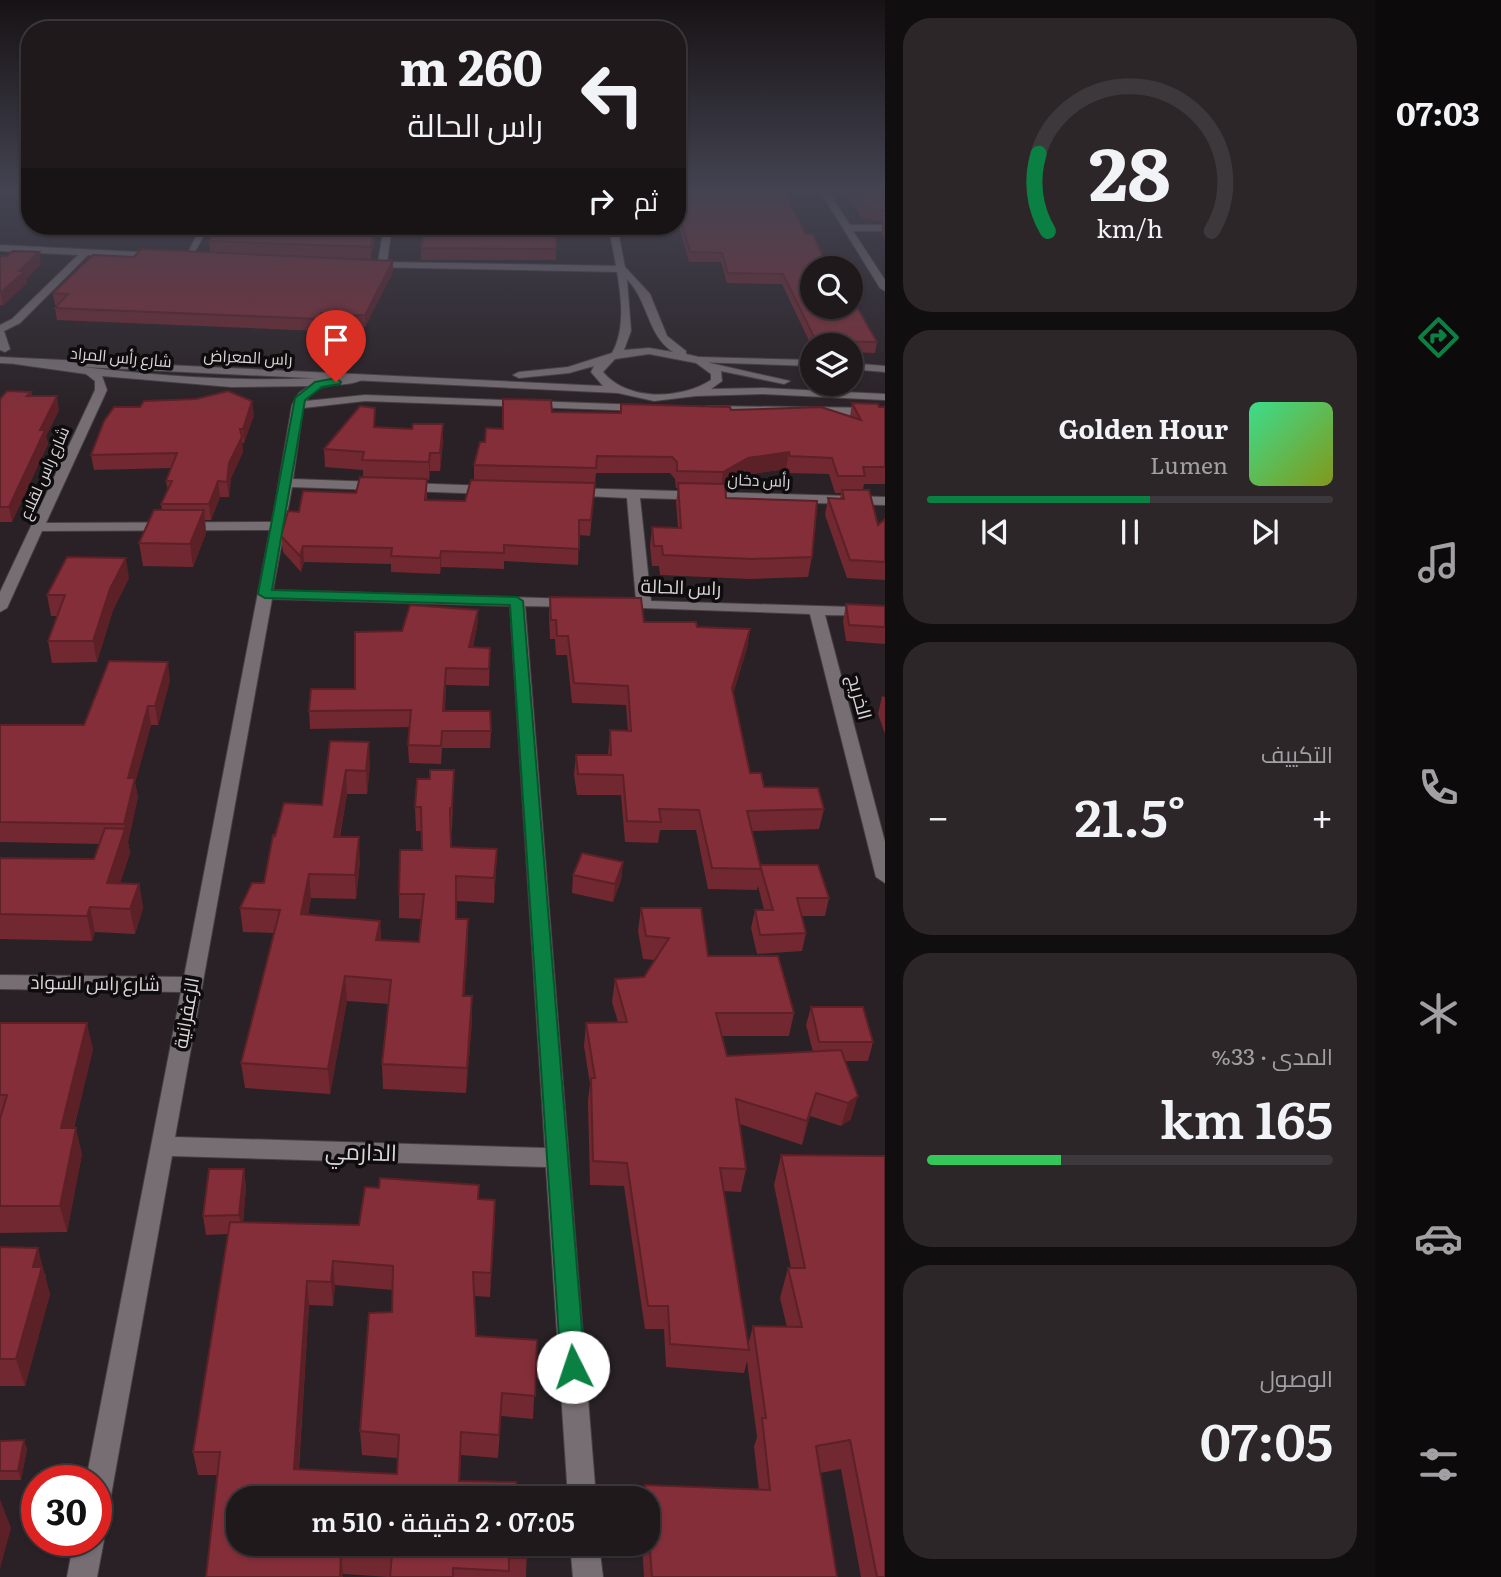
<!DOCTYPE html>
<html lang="ar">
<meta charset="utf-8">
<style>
:root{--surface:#1f191c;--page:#2c2629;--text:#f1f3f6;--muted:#a1a0a3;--line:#3c383b;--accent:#0b8043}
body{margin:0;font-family:Literata,Cairo,serif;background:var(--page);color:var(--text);direction:rtl;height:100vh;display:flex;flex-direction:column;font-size:26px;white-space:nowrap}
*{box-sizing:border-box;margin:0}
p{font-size:23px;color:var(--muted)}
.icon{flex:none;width:38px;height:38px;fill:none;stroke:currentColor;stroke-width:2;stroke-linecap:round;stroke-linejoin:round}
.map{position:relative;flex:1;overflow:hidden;direction:ltr}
.drawer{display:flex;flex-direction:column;gap:18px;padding:18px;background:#110e0f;width:490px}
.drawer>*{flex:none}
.guide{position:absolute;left:21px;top:21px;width:665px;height:214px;border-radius:28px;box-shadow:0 2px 5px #0004,0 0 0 2px var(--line);direction:rtl;background:#1f191c;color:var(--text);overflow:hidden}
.fabs{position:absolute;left:800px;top:256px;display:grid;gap:14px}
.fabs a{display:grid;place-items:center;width:63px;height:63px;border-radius:50%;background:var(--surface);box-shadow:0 2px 5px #0004,0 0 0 2px var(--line);font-size:35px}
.speed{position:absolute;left:21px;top:1465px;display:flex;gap:14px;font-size:35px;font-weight:700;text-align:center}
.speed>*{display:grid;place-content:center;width:91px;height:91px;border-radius:50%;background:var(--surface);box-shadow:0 2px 5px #0004,0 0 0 2px var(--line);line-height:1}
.speed .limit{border:10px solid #d22;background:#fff;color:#111}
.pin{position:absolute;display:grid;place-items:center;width:60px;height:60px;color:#fff;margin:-72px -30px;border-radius:50% 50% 50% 0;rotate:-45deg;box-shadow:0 0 7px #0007}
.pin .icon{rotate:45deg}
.me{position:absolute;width:77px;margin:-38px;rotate:356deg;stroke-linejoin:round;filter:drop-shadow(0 0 5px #0008)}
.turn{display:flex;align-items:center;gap:24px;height:147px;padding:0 28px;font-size:32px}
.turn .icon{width:91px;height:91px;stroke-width:2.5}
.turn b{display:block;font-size:49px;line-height:60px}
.then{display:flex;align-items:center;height:66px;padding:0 28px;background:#0003;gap:14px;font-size:26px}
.big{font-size:52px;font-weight:600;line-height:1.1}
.drawer .tile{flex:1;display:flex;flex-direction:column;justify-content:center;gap:10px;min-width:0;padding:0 24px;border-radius:28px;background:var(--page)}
.drawer .dial{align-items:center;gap:0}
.dial svg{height:182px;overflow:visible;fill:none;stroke:var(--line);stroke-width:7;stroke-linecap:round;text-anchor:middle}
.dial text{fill:var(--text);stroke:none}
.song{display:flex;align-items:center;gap:21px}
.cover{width:84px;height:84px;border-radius:10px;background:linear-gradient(135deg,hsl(150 70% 55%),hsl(70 70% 35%))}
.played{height:7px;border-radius:4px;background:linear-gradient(90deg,var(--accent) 55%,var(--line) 55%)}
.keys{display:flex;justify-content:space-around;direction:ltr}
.heat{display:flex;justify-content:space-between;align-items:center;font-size:38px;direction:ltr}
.charge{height:10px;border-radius:5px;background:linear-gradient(90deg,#34c759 33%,var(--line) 0)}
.trip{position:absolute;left:226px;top:1486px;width:434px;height:70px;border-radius:28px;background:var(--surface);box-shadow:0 2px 5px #0004,0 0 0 2px var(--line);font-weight:600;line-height:70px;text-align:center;direction:rtl}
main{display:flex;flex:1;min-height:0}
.dock{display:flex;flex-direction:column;width:126px;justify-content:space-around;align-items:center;background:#0c0a0b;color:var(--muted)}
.dock .icon{width:49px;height:49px}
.dock .active{color:var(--accent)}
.dock b{font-size:32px;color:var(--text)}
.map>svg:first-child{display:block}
</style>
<main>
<nav class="dock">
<b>07:03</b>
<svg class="icon active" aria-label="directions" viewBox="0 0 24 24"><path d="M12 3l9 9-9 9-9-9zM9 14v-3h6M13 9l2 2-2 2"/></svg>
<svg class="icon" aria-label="music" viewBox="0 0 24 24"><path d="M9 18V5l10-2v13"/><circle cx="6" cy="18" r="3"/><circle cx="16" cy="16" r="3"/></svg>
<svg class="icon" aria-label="phone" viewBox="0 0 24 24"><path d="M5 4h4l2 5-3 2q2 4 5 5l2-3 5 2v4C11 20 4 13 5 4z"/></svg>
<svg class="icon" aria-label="climate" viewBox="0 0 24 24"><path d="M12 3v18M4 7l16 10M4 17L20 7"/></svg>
<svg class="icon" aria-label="car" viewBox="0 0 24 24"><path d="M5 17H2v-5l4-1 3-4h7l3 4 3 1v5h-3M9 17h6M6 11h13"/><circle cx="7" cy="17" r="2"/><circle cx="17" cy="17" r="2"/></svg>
<svg class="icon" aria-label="filters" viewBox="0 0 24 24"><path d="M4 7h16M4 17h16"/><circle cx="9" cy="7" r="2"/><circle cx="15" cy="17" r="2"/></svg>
</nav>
<section class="drawer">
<div class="tile dial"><svg viewBox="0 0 100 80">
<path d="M14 69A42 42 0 1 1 86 69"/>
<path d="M14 69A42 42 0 0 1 10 35" stroke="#0b8043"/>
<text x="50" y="56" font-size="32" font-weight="700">28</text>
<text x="50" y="72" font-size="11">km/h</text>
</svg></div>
<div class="tile">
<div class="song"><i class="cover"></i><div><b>Golden Hour</b><p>Lumen</p></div></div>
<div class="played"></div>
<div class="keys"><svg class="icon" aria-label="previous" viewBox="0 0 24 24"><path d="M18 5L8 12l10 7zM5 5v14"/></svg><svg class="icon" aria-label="pause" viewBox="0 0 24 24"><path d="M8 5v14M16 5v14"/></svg><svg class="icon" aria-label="next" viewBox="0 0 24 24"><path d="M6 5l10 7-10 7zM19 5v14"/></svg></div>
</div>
<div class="tile"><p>التكييف</p>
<div class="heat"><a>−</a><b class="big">21.5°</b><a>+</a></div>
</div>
<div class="tile"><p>المدى · 33%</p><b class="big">165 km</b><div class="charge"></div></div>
<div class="tile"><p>الوصول</p><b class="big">07:05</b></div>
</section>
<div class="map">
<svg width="885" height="1577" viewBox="0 0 885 1577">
<rect width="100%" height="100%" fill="#292125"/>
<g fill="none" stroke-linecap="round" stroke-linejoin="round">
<g stroke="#454043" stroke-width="2">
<path id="minor" d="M820 191H828L850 225H885V231H853L885 280V291L880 288Z
M201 226H209L191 259H185Z
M384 226H392L387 262 622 266 627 269 622 272 367 267V263L378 262Z
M0 245 160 253 165 256 160 259 88 255 20 323 4 331 10 349 5 352 0 350V325L12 319 78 255 0 251Z
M699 357 812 360V366L695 362V358Z
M19 359C133 374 244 386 359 375L365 378C345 391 323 376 306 401L365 395 644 405 650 408 644 411 365 401 303 408 293 479 490 486 496 490 490 494 292 487 273 590 574 599 581 603 574 607 525 606 596 1498H568L546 1167 172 1156 110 1501 106 1511 96 1515V1480H86L181 992 0 989V975L184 977 270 530 42 531 7 608 0 612V592L95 390V381L86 374 15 364 14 362ZM102 376 231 387 309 386 299 393 292 405 272 522 46 523 107 390ZM272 599 510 606 545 1148 175 1137Z
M850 363 885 366V372L850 369Z
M707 406 885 408V416L703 411 701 409Z
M570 488 885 497V505L640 498 651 601 885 608V616L825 615 885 842V883L876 877 810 614 614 607V601L636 600 627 498 565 495 564 492Z
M96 1528 104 1540 97 1577H67L74 1540H96Z
M570 1544H599L603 1577H573Z"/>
</g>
<g stroke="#454043" stroke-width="2">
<path id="tertiary" d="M609 226H617L625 267 650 294 667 336 686 351V354L703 358 710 363 790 381 784 384 721 371 722 381 711 389 763 388 885 394V400L763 394 696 396 654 401 618 393 0 363V357L603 386 591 372 594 366 569 373 519 378 513 375 519 372 568 367 612 353C632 318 614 264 609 226ZM627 279C649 302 647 335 673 352L649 348 624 350 631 331ZM649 354 696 363 711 374V380C680 400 627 401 603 372L615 359Z"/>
</g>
<use href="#minor" fill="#776e73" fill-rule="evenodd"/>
<use href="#tertiary" fill="#776e73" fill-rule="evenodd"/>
</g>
<path fill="#712830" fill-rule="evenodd" d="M677 191 806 234 877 342 875 353 850 352V345H812V347L782 284 727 283 721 262H689L677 219Z
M844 191H885V239L881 234 883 222 862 218Z
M377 226 371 259 210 252 209 241Z
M421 248 556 249V260H421Z
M0 256 41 264 26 279 27 283 3 305H0Z
M134 257 393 261V272L365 327 344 328 322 325 319 331 57 320 55 308 57 305H55L53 293Z
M31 392 32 396 59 410 46 436 48 444 12 522H0V399Z
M852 403 885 407V484H864L863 490 878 525 885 519V580L847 578 825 515 828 498 840 499 841 493H835L829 474 787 473 786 469 746 475 725 487 726 498 812 557 808 577 749 579 660 575 659 566H652L650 546 652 527 678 528 676 502 678 488H676L675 479 670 473H596L590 536 579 535 578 565 504 561V569L441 567 440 574 391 572V564L304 562 301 572 283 552 281 536 299 512 356 493 363 477V470L325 467 324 449 376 427 443 442 440 471H430L429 480H427V500L465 501 474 480V465L485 442 503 429 552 412 620 413 621 404 850 417Z
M254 415 244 443H242L243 452 231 478 229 497H220L211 520H205L206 533 193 567 143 566 139 543 162 510 161 504 168 491 166 481 171 468 94 470 91 455Z
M129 578 113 610 97 662 52 663 48 641 58 616H51L47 595Z
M550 597 644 622 697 627 750 629 747 648 733 694 750 773 764 787 824 809 819 829 752 831 760 867 829 898 825 916H802L806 933 802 951 757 954 751 928 755 910H764L758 886 757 890 708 889 696 830H660L658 843 625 842 621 795H577L574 775 576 755H608L610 730 628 731 626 705 572 703 567 655H556L555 639H550L549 615Z
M846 604 885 606V644L846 641 843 621Z
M478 610 477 627 473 647 490 648 489 686 446 685 445 711 491 731 490 748H442L441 764 409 763 408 745 410 727 310 729 309 711 355 689 402 631Z
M170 680 158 725H151L135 783 138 797 128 842 130 853 120 883 139 884 143 908 135 934 95 932 92 941 0 939V858L94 859 100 844 0 842V725H84Z
M882 696 885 697V734L878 714Z
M330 741 370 765 367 794H347L340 837 360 861 356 899 311 898 308 915 380 921 381 940 419 942 421 919 399 918V894L421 850V831H416L415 807 453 794 452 831H451V847L497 849 494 903 456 901V919H468L464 996 472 1021 466 1093 383 1089 382 1064 389 1004 347 1001 330 1094 245 1088 241 1063 274 933 243 932 240 908 264 883 275 836 322 805Z
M623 862 621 880 613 902 572 893 573 875Z
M641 908 708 956 794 1013 789 1036H722L727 1056 813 1052 806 1025 811 1007 873 1042 868 1061H845L851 1119 841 1126 810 1116 802 1145 740 1124 746 1169 741 1192 723 1191 748 1345 753 1326 787 1327 780 1298 788 1268H791L774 1185 781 1155 885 1577H861L841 1469 820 1473 837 1577H644L642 1544H648V1498H643L645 1485 759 1490 754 1447 757 1437 747 1361 744 1373 666 1367 664 1329H645L624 1186 590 1185 588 1101 590 1084 584 1046 586 1023 618 1022 612 1002 615 979 644 977 655 960 643 959 638 931Z
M0 1023 93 1049 74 1128 82 1154 67 1232 0 1233Z
M209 1169H244L246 1188 243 1222 359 1225 365 1187 379 1188 380 1178 479 1185V1200H495L490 1297 474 1296 476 1336 537 1340 533 1419 501 1416 498 1458 461 1455 460 1481 516 1482V1498H238V1544H527L526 1577H390L343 1574V1577H206L217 1475H198L193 1452 228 1234 206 1235 203 1216ZM335 1285 392 1290V1312L369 1313 360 1431 362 1455 397 1458V1474L299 1470 309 1305 333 1306Z
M0 1247 46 1275 45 1278 50 1294 25 1386H0Z
M0 1441 27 1449 21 1480H0Z"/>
<path fill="#5c2027" d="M374 226H377L371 259V247Z
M39 252 41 264 26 279 27 283 3 305 1 293 19 271Z
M393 261V272L365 327V315Z
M321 313 322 325 319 331V319Z
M57 396 59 410 46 436 48 444 12 522 9 507 40 430Z
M252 401 254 415 244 443 243 429Z
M443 424V442L440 471V453Z
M242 437 243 452 231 478 229 497 227 482 229 463Z
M789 452 786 469 746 475 721 489 723 472 748 458Z
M430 453V471L429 480V462Z
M218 481 220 497 211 520 209 504Z
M204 510 206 533 193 567 190 544Z
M303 546 304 562 301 572 300 556Z
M441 551V567L440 574V558Z
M126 558 129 578 113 610 97 662 93 641 110 589Z
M478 610 477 627 469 664V647Z
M750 629 747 648 729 707 732 688Z
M168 662 170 680 158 725 155 706Z
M446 668V685L443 728V711Z
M148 706 151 725 135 783 138 797 128 842 130 853 112 907 107 883 125 831 124 824 128 778Z
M369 742 370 765 367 794 366 771Z
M346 770 347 794 335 861 334 837Z
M359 837 360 861 356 899 355 875Z
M497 849 496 873 494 903V878Z
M623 862 621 880 613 902 615 884Z
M309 874 311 898 303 939 301 914Z
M139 884 143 908 135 934 130 909Z
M90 907 95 932 92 941 87 916Z
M468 919V944L463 1020V996Z
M380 921 381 945 376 940Z
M345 976 347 1001 330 1094 328 1069Z
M472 996V1021L466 1093 467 1068Z
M87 1023 93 1049 67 1154 61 1128Z
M816 1093 810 1116 802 1145 807 1121Z
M858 1096 851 1119 841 1126 848 1103Z
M76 1128 82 1154 67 1232 60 1206Z
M244 1169 246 1188 242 1234 239 1215Z
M495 1200V1225L490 1297 491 1273Z
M38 1248 50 1294 25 1386 16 1359 33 1267Z
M333 1261 335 1285 333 1306 331 1282Z
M307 1281 309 1305 297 1493 294 1469Z
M24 1440 27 1449 21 1480 18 1471Z
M0 1499 11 1528 0 1569Z
M341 1552 343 1574V1577H340Z"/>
<path fill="#832e38" stroke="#5c2027" stroke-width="2" fill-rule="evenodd" d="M677 191H784L806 234H813L826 264 835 268H812V306H850V295L877 342 816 341 783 274 728 273 722 253 690 252 677 207Z
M854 191H885V211L864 207Z
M215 226H374L371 247 209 241Z
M425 226H556V249L421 248Z
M141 249 393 261 365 315 343 316 321 313 319 319 55 308 68 294 53 293 93 255 134 257Z
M13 251 39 252 19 271H25L0 293V256H7Z
M7 391 31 392 27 396H57L40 430H45L9 507H0V399Z
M228 391 252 401 243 429H240L242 437 229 463 227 482 218 481 209 504H161L172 481H166L177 453 91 455 104 421 114 407H140L144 401 196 399Z
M503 399 551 400 552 412 621 413V404L730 407 731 410 821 407 861 420 852 403 878 404 879 407H885V467H863L865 476H838L832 458 790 456 789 452 748 458 723 472 677 471V462L672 457 597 456 596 468 474 465 480 442H485L486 428 503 429Z
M360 406 375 408 374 427 412 429 413 424H443L440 453H430L429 462 362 460 364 452 324 449Z
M360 477 427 479 425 500 465 501 471 480 595 483 591 520H579V549L504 545V553L441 551 440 558 391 556 392 548 303 546 300 556 281 536 288 511 299 512 303 491 356 493Z
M678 483 725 484 726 498 817 501 812 557 752 559 663 555 662 546H654L652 527 681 528Z
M842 490H869L878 525 885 519V562L850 560 828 498 844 499Z
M154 510H204L190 544 139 543Z
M67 557 126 558 110 589 93 641H48L65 595H47Z
M550 597 641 598 644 622H696L697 627 750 629 732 688 750 773H761L764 787 818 788 824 809 747 811 761 869 712 868 699 810 659 809 661 822 627 821 623 775 578 774 576 755H611L610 730 631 731 628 686 574 683 568 636H557L556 620H551Z
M846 604 885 606V627L849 625Z
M410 605 478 610 469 647 490 648 489 669 446 668 443 711H490L491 731H442L441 746 408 745 411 710 309 711 311 689H355V632L402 631Z
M109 661 168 662 155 706H148L128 778H135L124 824 0 822V725H84Z
M330 741 369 742 366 771 346 770 334 837H359L355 875 309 874 301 914 380 921 376 940 419 942 424 894H399L400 850H422L421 807H415L417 779H430V770H454L452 808H450L451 847 497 849 494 878 456 876V919H468L463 996H472L467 1068 382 1064 391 980 345 976 328 1069 241 1063 280 910 240 908 252 883H264L273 835 275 836 284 803 322 805Z
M105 828 125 829 107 883 139 884 130 909 90 907 87 916 0 914V858L94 859Z
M582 853 623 862 615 884 573 875Z
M760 865H818L829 898H797L806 933 760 935 755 910H773Z
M641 908H701L708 956H778L794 1013H716L727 1056 841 1050 858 1096 848 1103 816 1093 807 1121 736 1099 746 1169 720 1168 749 1350 670 1344 668 1306H648L627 1163 593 1161 591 1078H595L586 1023 627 1022 615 979 644 977 669 938 646 936Z
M811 1007H863L873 1042H819Z
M0 1023H87L61 1128H76L60 1206H0V1119L7 1095H0Z
M781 1155 885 1156V1577H877L850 1440 816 1446 837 1577H652L648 1522V1498H646L645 1485 770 1490 762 1418H766L753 1326 802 1327 788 1268H805Z
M209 1169H244L239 1215 203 1216Z
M380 1178 479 1185 478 1199 495 1200 491 1273 473 1272 476 1336 537 1340 535 1396 502 1393 499 1435 461 1432 459 1481 516 1482V1498H238V1544H527V1558H509V1571L453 1568V1577H390L392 1554 341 1552 340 1577H206L220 1452H193L230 1222 359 1225 365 1187 379 1188ZM333 1261 393 1266 392 1312 369 1313 360 1431 399 1435 397 1474 294 1469 307 1281 331 1282Z
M0 1247 38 1248 33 1267H42L16 1359H0Z
M24 1440 18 1471H0V1441Z"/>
<linearGradient id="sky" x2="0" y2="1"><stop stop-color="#171214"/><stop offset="0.46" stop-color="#434351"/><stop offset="1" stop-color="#434351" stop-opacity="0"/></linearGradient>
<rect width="885" height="412" fill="url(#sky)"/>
<path fill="#0b8043" stroke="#07532c" stroke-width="2" d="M336 378 341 382 340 384 322 387 305 400 272 590 517 597 523 601 585 1367 582 1375 573 1378 565 1375 561 1367 510 605 265 598 258 594 295 398 315 382Z"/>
<g text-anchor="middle" stroke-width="7" stroke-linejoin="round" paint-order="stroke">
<g font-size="16" fill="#dad5d8" stroke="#0f0c0e">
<text transform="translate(121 357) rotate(5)" y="6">شارع رأس المراد</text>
<text transform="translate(248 357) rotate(3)" y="6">راس المعراض</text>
<text transform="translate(44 473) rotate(-66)" y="6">شارع راس لقلاع</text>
<text transform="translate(759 480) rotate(2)" y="6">رأس دخان</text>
</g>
<g font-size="19" fill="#dad5d8" stroke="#0f0c0e">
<text transform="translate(681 587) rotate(2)" y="7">راس الحالة</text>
<text transform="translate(860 697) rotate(75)" y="7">الخريج</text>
<text transform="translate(95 983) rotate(1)" y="7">شارع راس السواد</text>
<text transform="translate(186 1013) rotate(-80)" y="7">الزعفرانية</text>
</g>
<g font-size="23" fill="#dad5d8" stroke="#0f0c0e">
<text transform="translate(361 1152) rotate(2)" y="8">الدارمي</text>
</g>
</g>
</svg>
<div class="fabs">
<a><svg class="icon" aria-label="search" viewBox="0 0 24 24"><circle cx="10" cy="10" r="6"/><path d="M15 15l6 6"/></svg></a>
<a><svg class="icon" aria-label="layers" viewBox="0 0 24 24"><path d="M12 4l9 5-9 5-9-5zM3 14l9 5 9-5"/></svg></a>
</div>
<div class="speed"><div class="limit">30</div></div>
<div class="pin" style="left:336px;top:382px;background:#d93025"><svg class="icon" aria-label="arrive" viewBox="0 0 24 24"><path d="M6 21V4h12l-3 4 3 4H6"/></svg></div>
<svg class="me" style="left:573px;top:1367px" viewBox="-20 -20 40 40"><circle r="19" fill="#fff"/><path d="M0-13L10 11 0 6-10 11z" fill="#0b8043"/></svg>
<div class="trip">07:05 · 2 دقيقة · 510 m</div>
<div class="guide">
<div class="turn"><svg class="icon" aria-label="left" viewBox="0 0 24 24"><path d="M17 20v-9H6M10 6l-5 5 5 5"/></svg><div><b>260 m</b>راس الحالة</div></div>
<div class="then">ثم<svg class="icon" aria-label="right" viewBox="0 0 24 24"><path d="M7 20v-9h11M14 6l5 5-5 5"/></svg></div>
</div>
</div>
</main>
